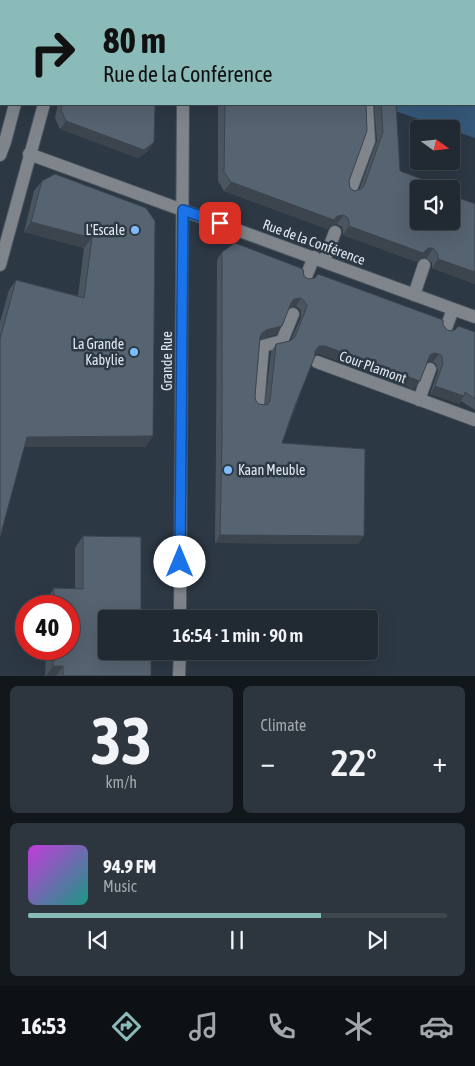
<!DOCTYPE html>
<meta charset="utf-8">
<style>
:root{--surface:#212a33;--page:#2d363f;--text:#f1f3f6;--muted:#a2a7ac;--line:#3e464e;--accent:#8bbbb9}
body{margin:0;font-family:"Asap Condensed",sans-serif;background:var(--page);color:var(--text);height:100vh;display:flex;flex-direction:column;font-size:19px;white-space:nowrap}
*{box-sizing:border-box;margin:0}
p{font-size:16px;color:var(--muted)}
.icon{flex:none;width:28px;height:28px;fill:none;stroke:currentColor;stroke-width:2;stroke-linecap:round;stroke-linejoin:round}
.map{position:relative;height:676px;overflow:hidden}
.sheet{display:flex;flex-direction:column;gap:10px;padding:10px;background:#12171c;flex:1}
.sheet>*{flex:none}
.guide{position:absolute;left:0px;top:0px;width:475px;height:105px;box-shadow:0 5px 20px #0002,0 0 0 1px var(--line);background:#8bbbb9;color:#111;overflow:hidden}
.needle{width:32px;rotate:105deg}
.buttons{position:absolute;left:410px;top:120px;display:grid;gap:10px}
.buttons a{display:grid;place-items:center;width:50px;height:50px;border-radius:5px;background:var(--surface);box-shadow:0 5px 20px #0002,0 0 0 1px var(--line);font-size:25px}
.speed{position:absolute;left:15px;top:595px;display:flex;gap:10px;font-size:25px;font-weight:700;text-align:center}
.speed>*{display:grid;place-content:center;width:65px;height:65px;border-radius:50%;background:var(--surface);box-shadow:0 5px 20px #0002,0 0 0 1px var(--line);line-height:1}
.speed .limit{border:8px solid #d22;background:#fff;color:#111}
.pin{position:absolute;display:grid;place-items:center;width:42px;height:42px;color:#fff;margin:-21px;border-radius:10px;box-shadow:0 2px 8px #0006}
.me{position:absolute;width:55px;margin:-28px;rotate:0deg;stroke-linejoin:round;filter:drop-shadow(0 0 4px #0008)}
.turn{display:flex;align-items:center;gap:18px;height:105px;padding:0 20px;font-size:22px}
.turn .icon{width:65px;height:65px;stroke-width:2.5}
.turn b{display:block;font-size:35px;line-height:42px}
.big{font-size:38px;font-weight:600;line-height:1.1}
.sheet .tile{flex:1;display:flex;flex-direction:column;justify-content:center;gap:8px;min-width:0;padding:0 18px;border-radius:8px;background:var(--page)}
.sheet .dial{align-items:center;gap:0}
.dial b{font-size:65px;line-height:1}
.song{display:flex;align-items:center;gap:15px}
.cover{width:60px;height:60px;border-radius:8px;background:linear-gradient(135deg,hsl(290 70% 55%),hsl(170 70% 35%))}
.played{height:5px;border-radius:2px;background:linear-gradient(90deg,var(--accent) 70%,var(--line) 70%)}
.keys{display:flex;justify-content:space-around;direction:ltr}
.heat{display:flex;justify-content:space-between;align-items:center;font-size:28px;direction:ltr}
.sheet .tiles{flex:1;display:grid;gap:10px;grid-template-columns:1fr 1fr}
.tile:last-child{grid-column:span 2}
.trip{position:absolute;left:98px;top:610px;width:280px;height:50px;border-radius:5px;background:var(--surface);box-shadow:0 5px 20px #0002,0 0 0 1px var(--line);font-weight:600;line-height:50px;text-align:center}
.tabs{display:flex;height:80px;justify-content:space-around;align-items:center;background:#0d1114;color:var(--muted)}
.tabs .icon{width:35px;height:35px}
.tabs .current{color:var(--accent)}
.tabs b{font-size:22px;color:var(--text)}
.map>svg:first-child{display:block}
</style>
<div class="map">
<svg width="475" height="676" viewBox="0 0 475 676">
<rect width="100%" height="100%" fill="#2c3844"/>
<path fill="#365979" d="M280 0H475V138L392 110V104H474V1H285Z"/>
<g fill="none" stroke-linecap="round" stroke-linejoin="round">
<g stroke="#49545f" stroke-width="14">
<path id="minor" d="M41 1V0
M183 1V0
M29 154 475 317
M0 155 5 142 15 104
M350 192 369 141 367 104
M324 261 335 232
M0 265 44 104
M305 279 314 257
M414 295 424 265
M445 331 453 309
M317 362 475 420
M419 400 430 369
M258 405 263 346 282 341 293 314
M180 619 183 104
M179 676 180 651"/>
</g>
<g stroke="#49545f" stroke-width="14">
<path id="major" d="M0 9 1 4"/>
</g>
<path stroke="#86909a" stroke-width="3" stroke-dasharray="4 4" stroke-linecap="butt" d="M72 1V0"/>
<use href="#minor" stroke="#7f858b" stroke-width="12"/>
<use href="#major" stroke="#c7d3e0" stroke-width="12"/>
</g>
<path fill="#4a5560" fill-rule="evenodd" d="M58 104H155L148 151 138 158 60 129 55 118Z
M218 104H366L349 181 350 188 354 191 359 190 377 141 374 104H396L400 171 419 221 442 226H448L449 221H451V195L475 204V284L432 268V263L427 258 422 257 417 262 343 235V231L342 227 337 224 330 225 327 229 224 191 218 181Z
M42 181 146 208V447H24L0 537V322L9 290 16 280 78 296 84 248 24 232 34 191Z
M222 252 304 276 308 279 443 325 447 330 475 332V410L461 401 459 404 430 394 438 371 436 364 433 362 428 361 414 389 384 378V376L366 371 320 354H315L282 443 358 544 215 543 216 448 217 260ZM296 306 300 309 301 313V317L291 340 290 341 276 344 271 352 265 404H259L256 401 255 396 260 339 276 334 282 326 289 307Z
M83 536 141 619 151 676H45L46 649H69V606H46V600L54 588 75 589V548Z"/>
<path fill="#3c454e" d="M474 4H475V20H474Z
M66 121 154 142 148 151 138 158 60 129Z
M231 182 337 216 344 215 337 224 330 225 327 229 224 191Z
M31 222 92 238 84 248 24 232Z
M349 226 428 248H433L427 258 422 257 417 262 343 235Z
M438 259 475 272V284L432 268Z
M301 298 296 306 288 307 294 299Z
M282 326 276 334 261 338 256 341 262 333 266 330Z
M319 346H325L390 368 384 376 366 371 320 354H314L310 359Z
M434 353 439 354 433 362 428 361 424 363 430 355Z
M389 370 420 381 414 389 384 378Z
M435 386 464 396 459 404 430 394Z
M153 436 146 447H19L27 437Z
M220 535 364 536 358 544 215 543Z
M53 666H63L56 676H46Z"/>
<path fill="#566370" stroke="#3c454e" fill-rule="evenodd" d="M89 0H156V1H89Z
M225 0H410V1H225Z
M470 0H475V4H474V1H470Z
M62 104H155L154 142 144 150 66 121 61 110Z
M225 104H366L367 131 349 181 350 188 354 191 361 189 364 186 383 132 381 104H396L400 171 448 189H419V221H438L442 226 447 227 451 225 453 222 456 210 451 205V195L475 204V272L438 259V254L433 248H428L423 253 349 226V222L348 218 344 215 337 216 334 220 231 182 224 172Z
M55 174 146 208 155 221 153 436 27 437 0 537V339L16 280 84 298 92 238 31 222 42 181Z
M235 243 303 269 304 276 308 279 315 278 318 274 443 320V325L447 330 452 331 456 329 458 326 475 332V399L465 392 464 396 435 386 443 363 442 356 439 354 434 353 430 355 420 381 389 370 390 368 372 363 325 346H319L315 351V356L294 408 282 443 365 449 364 536 220 535 222 440V252ZM301 298 305 302 307 305 306 309 295 337 290 341 276 344 270 401 267 405 259 404 256 401 255 396 260 337 262 333 266 330 282 326 291 303 294 299Z
M83 536 141 537V619H106V651H151V676H63V666H53L54 649H69V606H54V588L83 589Z"/>
<g fill="none" stroke-linecap="round" stroke-linejoin="round">
<g stroke="#114b97" stroke-width="12">
<path id="route" d="M180 562 183 210 220 223"/>
</g>
<use href="#route" stroke="#1a73e8" stroke-width="9"/>
</g>
<g fill="#7ebdf9" stroke="#2c3844" stroke-width="2">
<circle cx="135" cy="230" r="5"/>
<circle cx="134" cy="352" r="5"/>
<circle cx="228" cy="470" r="5"/>
</g>
<g text-anchor="middle" stroke-width="5" stroke-linejoin="round" paint-order="stroke">
<g font-size="14" fill="#e0e7ef" stroke="#2c3844" text-anchor="end">
<text x="125" y="235">L'Escale</text>
<text x="124" y="349">La Grande<tspan x="124" dy="16">Kabylie</tspan></text>
<text x="238" y="475" text-anchor="start">Kaan Meuble</text>
</g>
<g font-size="14" fill="#e0e7ef" stroke="#2c3844">
<text transform="translate(314 242) rotate(20)" y="5">Rue de la Conférence</text>
<text transform="translate(167 361) rotate(-90)" y="5">Grande Rue</text>
<text transform="translate(373 367) rotate(20)" y="5">Cour Plamont</text>
</g>
</g>
</svg>
<div class="buttons">
<a><svg class="needle" viewBox="-14 -14 28 28"><path d="M0-13l5 13h-10z" fill="#e53935"/><path d="M0 13l5-13h-10z" fill="#a2a7ac"/></svg></a>
<a><svg class="icon" aria-label="sound" viewBox="0 0 24 24"><path d="M4 9h4l5-4v14l-5-4H4zM17 9q2 3 0 6"/></svg></a>
</div>
<div class="speed"><div class="limit">40</div></div>
<div class="pin" style="left:220px;top:223px;background:#d93025"><svg class="icon" aria-label="arrive" viewBox="0 0 24 24"><path d="M6 21V4h12l-3 4 3 4H6"/></svg></div>
<svg class="me" style="left:180px;top:562px" viewBox="-20 -20 40 40"><circle r="19" fill="#fff"/><path d="M0-13L10 11 0 6-10 11z" fill="#1a73e8"/></svg>
<div class="trip">16:54 · 1 min · 90 m</div>
<div class="guide">
<div class="turn"><svg class="icon" aria-label="right" viewBox="0 0 24 24"><path d="M7 20v-9h11M14 6l5 5-5 5"/></svg><div><b>80 m</b>Rue de la Conférence</div></div>
</div>
</div>
<section class="sheet">
<div class="tiles">
<div class="tile dial"><b>33</b><p>km/h</p></div>
<div class="tile"><p>Climate</p>
<div class="heat"><a>−</a><b class="big">22°</b><a>+</a></div>
</div>
<div class="tile">
<div class="song"><i class="cover"></i><div><b>94.9 FM</b><p>Music</p></div></div>
<div class="played"></div>
<div class="keys"><svg class="icon" aria-label="previous" viewBox="0 0 24 24"><path d="M18 5L8 12l10 7zM5 5v14"/></svg><svg class="icon" aria-label="pause" viewBox="0 0 24 24"><path d="M8 5v14M16 5v14"/></svg><svg class="icon" aria-label="next" viewBox="0 0 24 24"><path d="M6 5l10 7-10 7zM19 5v14"/></svg></div>
</div>
</div>
</section>
<nav class="tabs">
<b>16:53</b>
<svg class="icon current" aria-label="directions" viewBox="0 0 24 24"><path d="M12 3l9 9-9 9-9-9zM9 14v-3h6M13 9l2 2-2 2"/></svg>
<svg class="icon" aria-label="music" viewBox="0 0 24 24"><path d="M9 18V5l10-2v13"/><circle cx="6" cy="18" r="3"/><circle cx="16" cy="16" r="3"/></svg>
<svg class="icon" aria-label="phone" viewBox="0 0 24 24"><path d="M5 4h4l2 5-3 2q2 4 5 5l2-3 5 2v4C11 20 4 13 5 4z"/></svg>
<svg class="icon" aria-label="climate" viewBox="0 0 24 24"><path d="M12 3v18M4 7l16 10M4 17L20 7"/></svg>
<svg class="icon" aria-label="car" viewBox="0 0 24 24"><path d="M5 17H2v-5l4-1 3-4h7l3 4 3 1v5h-3M9 17h6M6 11h13"/><circle cx="7" cy="17" r="2"/><circle cx="17" cy="17" r="2"/></svg>
</nav>
